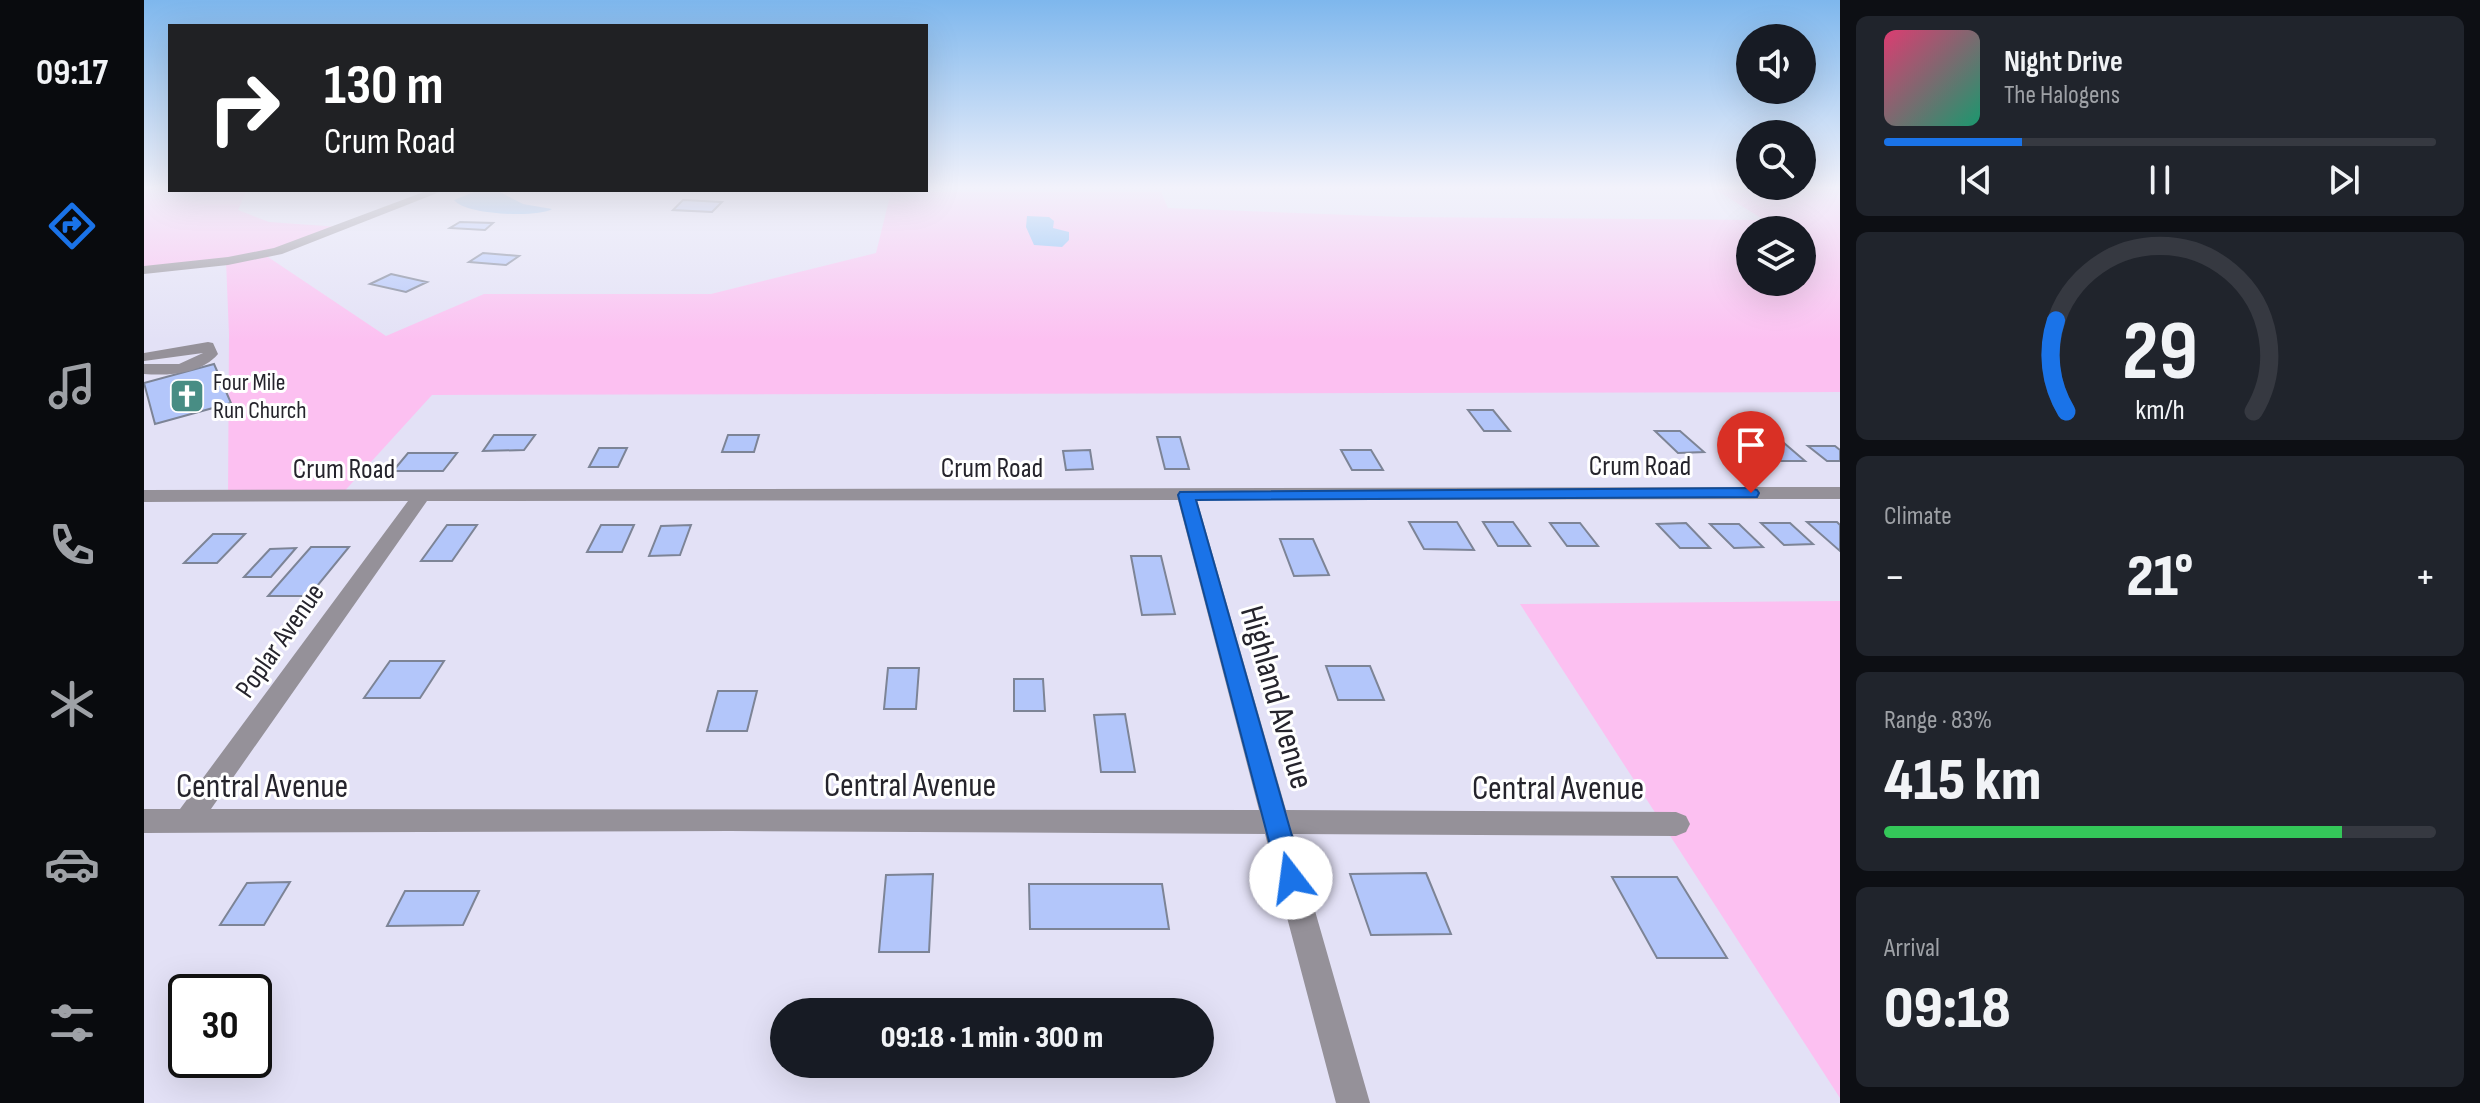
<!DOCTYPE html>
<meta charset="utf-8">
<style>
:root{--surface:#171b24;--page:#20242c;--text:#f1f3f6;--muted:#9ea1a6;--line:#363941;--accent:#1a73e8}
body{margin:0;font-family:"Sofia Sans Condensed",sans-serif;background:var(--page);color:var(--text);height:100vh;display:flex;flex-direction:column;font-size:30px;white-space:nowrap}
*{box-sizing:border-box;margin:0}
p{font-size:26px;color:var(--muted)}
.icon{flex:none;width:44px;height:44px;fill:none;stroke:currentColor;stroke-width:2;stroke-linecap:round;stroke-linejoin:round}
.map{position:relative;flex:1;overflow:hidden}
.details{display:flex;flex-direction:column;gap:16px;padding:16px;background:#0d0f14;width:640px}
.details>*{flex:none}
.hud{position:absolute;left:24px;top:24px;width:760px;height:168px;border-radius:0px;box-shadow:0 8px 32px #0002;background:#202124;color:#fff;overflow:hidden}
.tools{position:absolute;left:1592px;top:24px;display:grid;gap:16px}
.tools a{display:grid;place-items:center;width:80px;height:80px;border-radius:50%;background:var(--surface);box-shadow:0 8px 32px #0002;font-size:40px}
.speed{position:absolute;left:24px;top:974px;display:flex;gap:16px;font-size:40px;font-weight:700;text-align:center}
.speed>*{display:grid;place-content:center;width:104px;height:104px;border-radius:50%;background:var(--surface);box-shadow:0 8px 32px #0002;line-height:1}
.speed .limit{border:4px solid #111;border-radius:12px;background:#fff;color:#111}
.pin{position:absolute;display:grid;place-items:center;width:68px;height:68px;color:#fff;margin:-82px -34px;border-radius:50% 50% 50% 0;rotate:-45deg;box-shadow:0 0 8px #0007}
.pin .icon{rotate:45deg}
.me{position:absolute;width:88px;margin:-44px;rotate:345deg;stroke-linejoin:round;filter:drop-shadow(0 0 6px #0008)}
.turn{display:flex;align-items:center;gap:28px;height:168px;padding:0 24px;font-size:36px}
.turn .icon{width:104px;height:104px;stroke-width:2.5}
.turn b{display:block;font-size:56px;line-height:68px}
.big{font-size:60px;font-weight:800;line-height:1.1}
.details .card{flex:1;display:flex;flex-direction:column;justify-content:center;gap:12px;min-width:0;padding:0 28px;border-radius:12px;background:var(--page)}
.details .dial{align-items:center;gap:0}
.dial svg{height:208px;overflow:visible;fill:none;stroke:var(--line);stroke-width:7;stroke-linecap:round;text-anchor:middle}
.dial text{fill:var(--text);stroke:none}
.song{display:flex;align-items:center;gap:24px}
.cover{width:96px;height:96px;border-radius:12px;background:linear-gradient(135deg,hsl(340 70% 55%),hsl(160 70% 35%))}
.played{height:8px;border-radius:4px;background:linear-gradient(90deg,var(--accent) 25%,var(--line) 25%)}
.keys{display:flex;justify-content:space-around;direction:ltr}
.heat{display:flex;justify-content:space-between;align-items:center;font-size:44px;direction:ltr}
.charge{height:12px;border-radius:6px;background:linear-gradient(90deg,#34c759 83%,var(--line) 0)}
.trip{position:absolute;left:626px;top:998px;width:444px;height:80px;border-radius:40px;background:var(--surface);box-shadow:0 8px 32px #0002;font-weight:800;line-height:80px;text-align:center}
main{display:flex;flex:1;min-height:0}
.menu{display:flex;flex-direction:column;width:144px;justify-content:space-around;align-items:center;background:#090b0e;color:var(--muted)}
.menu .icon{width:56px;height:56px}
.menu .selected{color:var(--accent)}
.menu b{font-size:36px;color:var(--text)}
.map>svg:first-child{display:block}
</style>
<main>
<nav class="menu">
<b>09:17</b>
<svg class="icon selected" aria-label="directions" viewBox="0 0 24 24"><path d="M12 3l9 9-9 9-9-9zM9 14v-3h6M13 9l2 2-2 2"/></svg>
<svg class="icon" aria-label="music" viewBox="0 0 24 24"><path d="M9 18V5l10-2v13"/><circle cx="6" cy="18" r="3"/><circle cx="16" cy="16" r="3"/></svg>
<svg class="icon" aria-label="phone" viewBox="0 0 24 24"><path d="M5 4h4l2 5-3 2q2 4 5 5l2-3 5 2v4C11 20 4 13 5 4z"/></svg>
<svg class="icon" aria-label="climate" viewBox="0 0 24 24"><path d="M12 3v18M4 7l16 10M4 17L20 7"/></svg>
<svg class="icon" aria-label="car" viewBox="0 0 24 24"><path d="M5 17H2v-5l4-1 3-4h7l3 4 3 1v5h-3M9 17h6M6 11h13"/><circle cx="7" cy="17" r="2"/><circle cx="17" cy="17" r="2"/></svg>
<svg class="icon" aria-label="filters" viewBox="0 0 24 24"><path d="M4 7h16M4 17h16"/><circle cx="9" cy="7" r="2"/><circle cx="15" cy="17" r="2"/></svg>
</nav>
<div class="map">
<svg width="1696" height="1103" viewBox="0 0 1696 1103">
<rect width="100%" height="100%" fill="#e3e1f6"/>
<path fill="#fcc0f1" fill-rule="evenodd" d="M0 186H26V190H103L94 210 125 222 196 227 121 255 242 336 340 294H567L732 253 747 192H1017L1024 208 1259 217 1620 220 1566 186H1696V392L288 395 196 496H84L85 334 82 261 0 270ZM1606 230H1658V282H1606Z
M1696 601V1098L1376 604Z"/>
<path fill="#80bcf5" d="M335 190H352L379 204 408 209C393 218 321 215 310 200Z
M883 216 905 217 910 221 909 228 925 232V240L918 247 890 245 882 227Z"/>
<path fill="#b3c6fa" stroke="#7d8496" stroke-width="2" d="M539 200 578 202 568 212 529 210Z
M316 222 349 223 341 230 306 228Z
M339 253 375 256 362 265 325 262Z
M247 274 283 282 262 292 226 284Z
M70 364 87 403 11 424 0 383Z
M1324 410H1349L1366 431H1340Z
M1511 431H1536L1560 452 1534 453Z
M350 435H391L380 450 339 451Z
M584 435H615L610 452H578Z
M1013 437H1036L1045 469H1021Z
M1616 443H1640L1661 461H1637Z
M1664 446H1691L1696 450V461H1683Z
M455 448H483L474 467H445Z
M946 450 949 469 922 470 919 451Z
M1197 450H1227L1239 470H1208Z
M264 453H313L299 471H249Z
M1265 522H1313L1330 550 1280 549Z
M1339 522H1369L1386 546H1354Z
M1663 522H1693L1696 525V551Z
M1406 523H1436L1454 546H1423Z
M1542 523 1566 548H1536L1513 524Z
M1617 523H1646L1669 544 1640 545Z
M1566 524H1595L1619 547 1590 548Z
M303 525H333L308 561H277Z
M457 525H490L478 552H443Z
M547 525 536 555 505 556 517 526Z
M69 534H101L73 563H40Z
M1136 539H1169L1185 575 1150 576Z
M167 547H205L165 596H124Z
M152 548 127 577H100L126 549Z
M987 556H1017L1031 614 998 615Z
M246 661H300L276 698H220Z
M1182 666H1226L1240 700H1194Z
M744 668H775L772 709H740Z
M870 679H899L901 711H870Z
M574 691H613L603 731H563Z
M981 714 991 772H957L950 715Z
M1282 873 1307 934 1227 935 1206 874Z
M789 874 785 952H735L742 875Z
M1468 877H1533L1583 958H1513Z
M146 882 120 925H76L103 883Z
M885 884H1018L1025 929H886Z
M261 891H335L319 925 243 926Z"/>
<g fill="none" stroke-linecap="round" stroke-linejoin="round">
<path fill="#959199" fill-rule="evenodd" d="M285 190H301L138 254 84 265 0 274V266L84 257 130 248Z
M64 342 69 343 74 354C57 374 25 376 0 374V364H35L59 353 0 361V353Z
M1696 487V499L1053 500 1142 810 1532 812 1542 816 1546 824 1542 832 1532 836 1149 834 1226 1103H1192L1121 834 586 831 0 833V809H36L264 501 0 502V490ZM1034 500 1115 810 67 809 283 501Z"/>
</g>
<linearGradient id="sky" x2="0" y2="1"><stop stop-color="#7eb7ed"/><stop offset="0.55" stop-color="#f2f2fb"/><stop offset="1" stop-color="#f2f2fb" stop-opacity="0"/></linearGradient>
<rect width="1696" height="341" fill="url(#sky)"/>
<path fill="#1a73e8" stroke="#114b97" stroke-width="2" d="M1607 488 1613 490 1615 493 1613 497 1052 500 1160 878 1156 887 1147 890 1137 887 1034 495 1036 492Z"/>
<defs>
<g id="church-square" transform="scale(1.8)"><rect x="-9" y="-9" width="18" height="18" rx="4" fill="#488d84" stroke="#fff"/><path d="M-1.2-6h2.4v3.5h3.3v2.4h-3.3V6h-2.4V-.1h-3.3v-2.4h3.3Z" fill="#fff"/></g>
</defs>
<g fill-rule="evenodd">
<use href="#church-square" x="43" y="396"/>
</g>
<g text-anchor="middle" stroke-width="6" stroke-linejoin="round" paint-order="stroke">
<g font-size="24" fill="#25242c" stroke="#fff" text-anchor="start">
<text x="69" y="390">Four Mile<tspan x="69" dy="28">Run Church</tspan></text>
</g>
<g font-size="28" fill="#25242c" stroke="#fff">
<text x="1496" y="475">Crum Road</text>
<text x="848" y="477">Crum Road</text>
<text x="200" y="478">Crum Road</text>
<text transform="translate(135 640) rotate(-55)" y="10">Poplar Avenue</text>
</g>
<g font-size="34" fill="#25242c" stroke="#fff">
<text transform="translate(1134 697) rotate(74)" y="12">Highland Avenue</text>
<text x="766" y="796">Central Avenue</text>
<text x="118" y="797">Central Avenue</text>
<text x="1414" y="799">Central Avenue</text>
</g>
</g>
</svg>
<div class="tools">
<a><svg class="icon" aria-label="sound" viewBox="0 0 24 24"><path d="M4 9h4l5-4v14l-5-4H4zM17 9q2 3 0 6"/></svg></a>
<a><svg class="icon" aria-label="search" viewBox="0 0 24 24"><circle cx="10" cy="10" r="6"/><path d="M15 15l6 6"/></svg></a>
<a><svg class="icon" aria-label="layers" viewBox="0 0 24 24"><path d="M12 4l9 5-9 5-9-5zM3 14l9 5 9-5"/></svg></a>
</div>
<div class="speed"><div class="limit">30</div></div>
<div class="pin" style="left:1607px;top:493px;background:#d93025"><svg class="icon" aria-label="arrive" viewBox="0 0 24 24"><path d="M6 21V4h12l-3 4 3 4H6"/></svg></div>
<svg class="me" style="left:1147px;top:878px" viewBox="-20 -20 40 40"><circle r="19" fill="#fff"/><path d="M0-13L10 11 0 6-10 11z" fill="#1a73e8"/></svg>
<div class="trip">09:18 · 1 min · 300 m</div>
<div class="hud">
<div class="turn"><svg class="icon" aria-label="right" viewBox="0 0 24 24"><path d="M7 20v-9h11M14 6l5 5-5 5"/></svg><div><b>130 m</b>Crum Road</div></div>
</div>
</div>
<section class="details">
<div class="card">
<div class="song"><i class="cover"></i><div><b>Night Drive</b><p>The Halogens</p></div></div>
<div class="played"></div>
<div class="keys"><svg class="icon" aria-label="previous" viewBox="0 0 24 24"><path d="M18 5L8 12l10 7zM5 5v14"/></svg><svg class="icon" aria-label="pause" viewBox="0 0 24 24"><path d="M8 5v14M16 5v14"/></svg><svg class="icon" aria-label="next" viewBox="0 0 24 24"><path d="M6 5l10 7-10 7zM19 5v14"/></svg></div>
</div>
<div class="card dial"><svg viewBox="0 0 100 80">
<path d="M14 69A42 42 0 1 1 86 69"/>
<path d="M14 69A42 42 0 0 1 10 34" stroke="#1a73e8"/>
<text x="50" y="56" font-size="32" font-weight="700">29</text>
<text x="50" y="72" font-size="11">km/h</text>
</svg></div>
<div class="card"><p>Climate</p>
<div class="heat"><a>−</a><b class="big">21°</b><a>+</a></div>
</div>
<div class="card"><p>Range · 83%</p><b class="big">415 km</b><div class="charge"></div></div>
<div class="card"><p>Arrival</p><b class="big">09:18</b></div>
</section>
</main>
